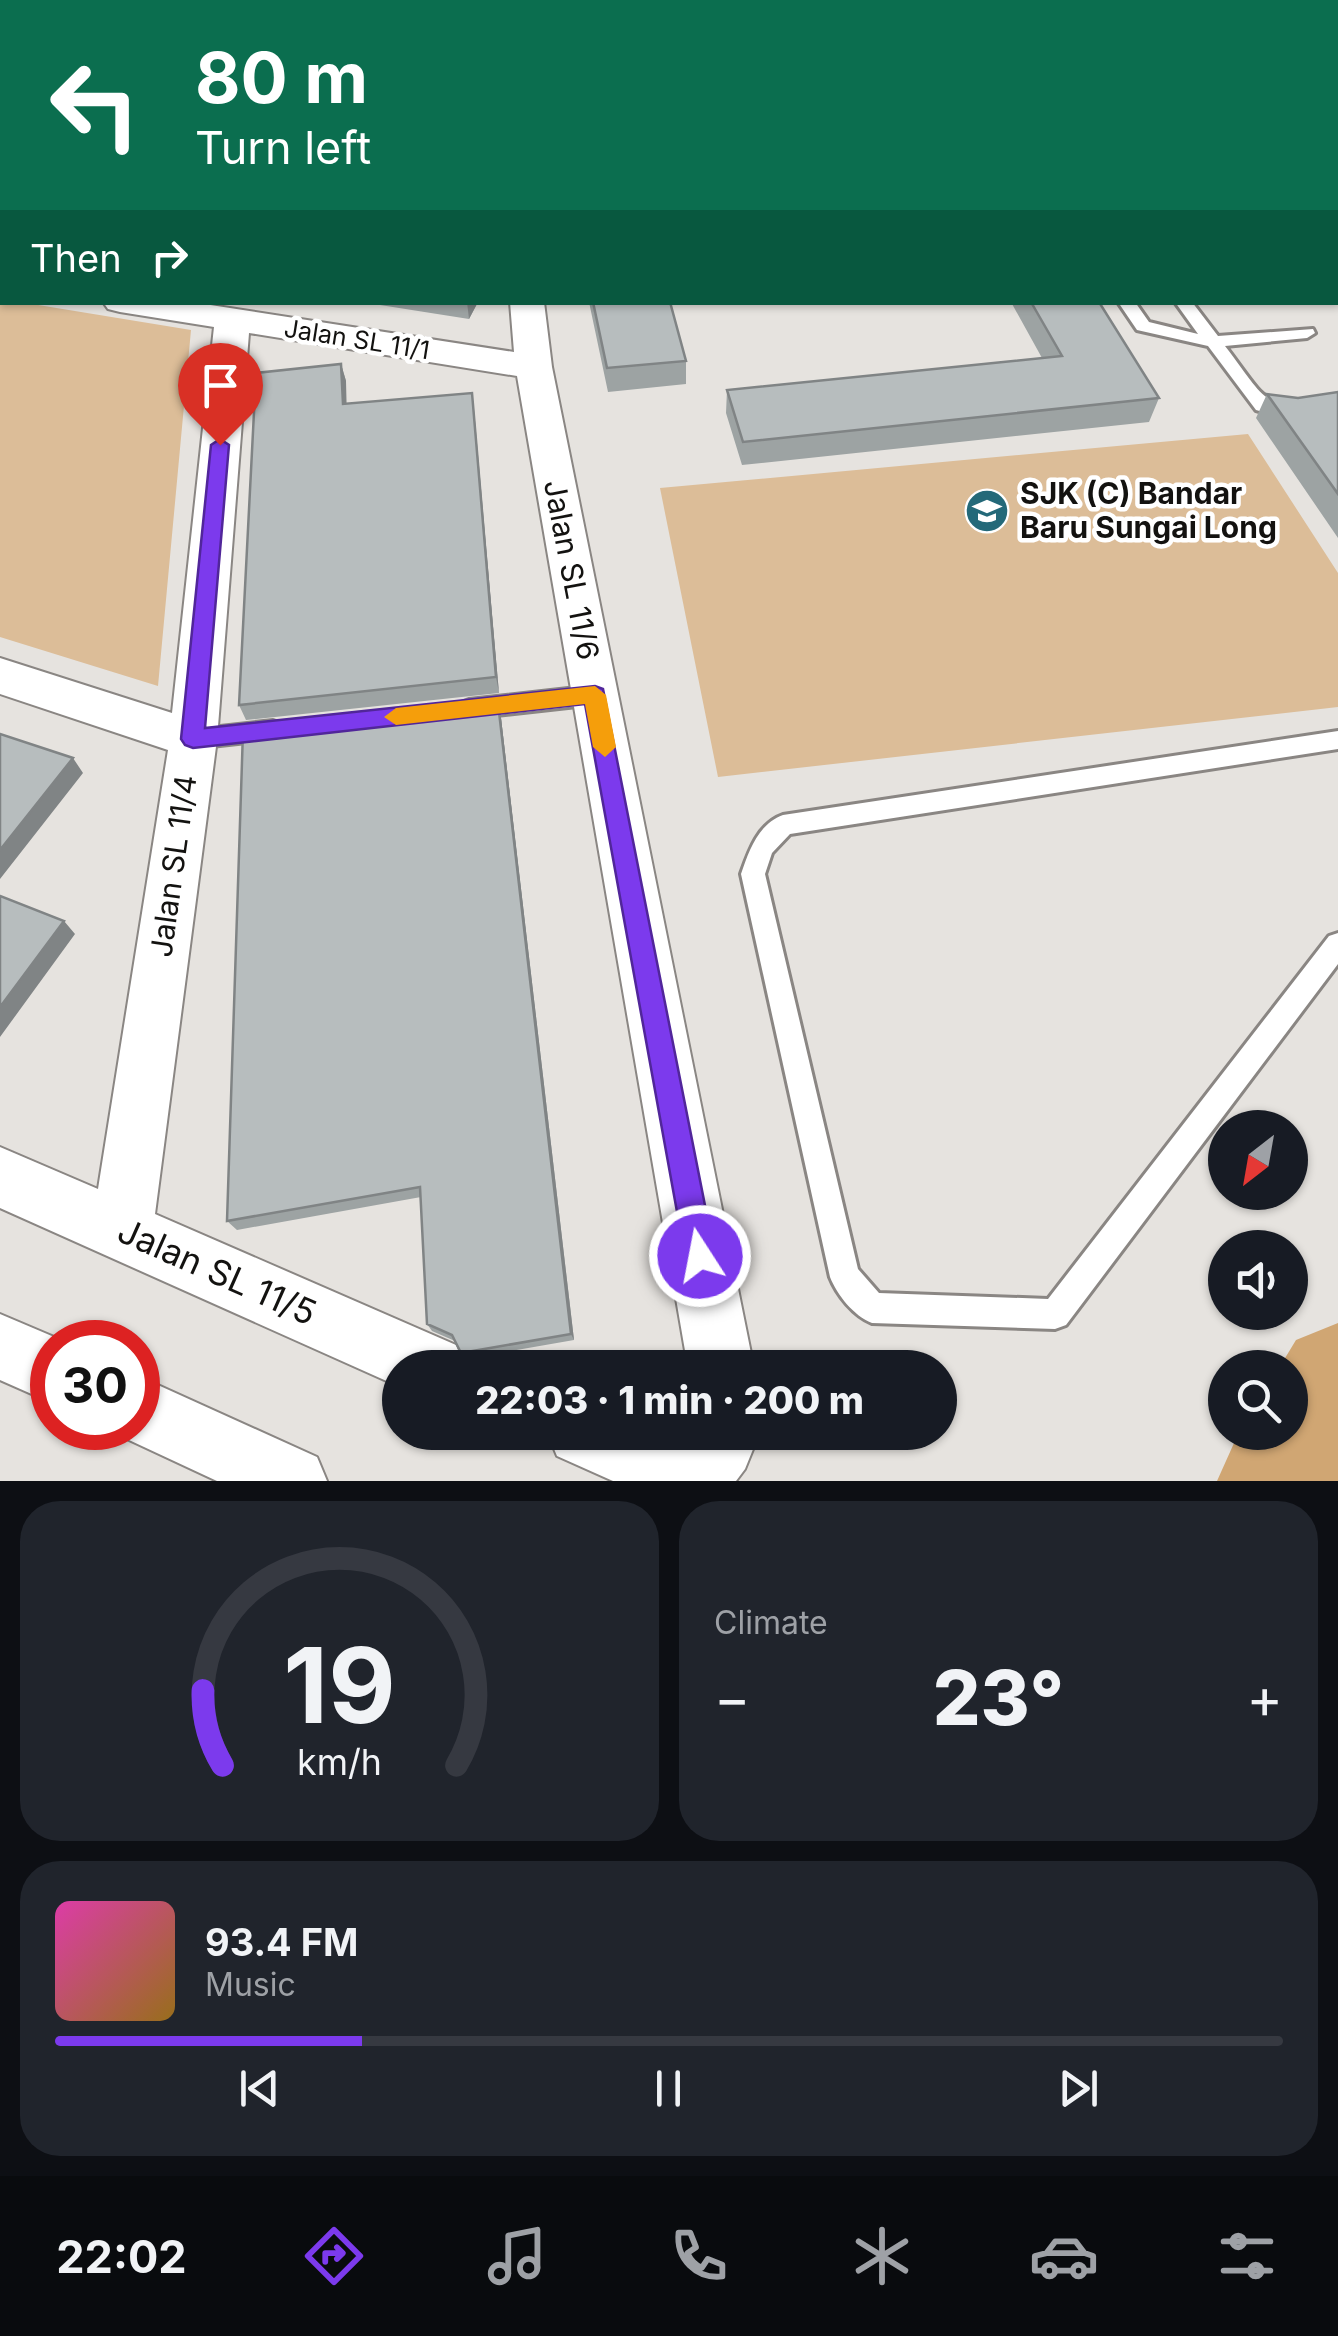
<!DOCTYPE html>
<meta charset="utf-8">
<style>
:root{--surface:#171b24;--page:#20242c;--text:#f1f3f6;--muted:#9ea1a6;--line:#363941;--accent:#7c3aed}
body{margin:0;font-family:Inter,sans-serif;background:var(--page);color:var(--text);height:100vh;display:flex;flex-direction:column;font-size:38px;white-space:nowrap}
*{box-sizing:border-box;margin:0}
p{font-size:32px;color:var(--muted)}
.icon{flex:none;width:55px;height:55px;fill:none;stroke:currentColor;stroke-width:2;stroke-linecap:round;stroke-linejoin:round}
.map{position:relative;height:1481px;overflow:hidden}
.drawer{display:flex;flex-direction:column;gap:20px;padding:20px;background:#0d0f14;flex:1}
.drawer>*{flex:none}
.top-card{position:absolute;left:0px;top:0px;width:1340px;height:305px;box-shadow:0 2px 8px #0004;background:#0b6e4f;color:#fff;overflow:hidden}
.needle{width:65px;rotate:211deg}
.tools{position:absolute;left:1208px;top:1110px;display:grid;gap:20px}
.tools a{display:grid;place-items:center;width:100px;height:100px;border-radius:50%;background:var(--surface);box-shadow:0 2px 8px #0004;font-size:50px}
.speed{position:absolute;left:30px;top:1320px;display:flex;gap:20px;font-size:50px;font-weight:700;text-align:center}
.speed>*{display:grid;place-content:center;width:130px;height:130px;border-radius:50%;background:var(--surface);box-shadow:0 2px 8px #0004;line-height:1}
.speed .limit{border:15px solid #d22;background:#fff;color:#111}
.pin{position:absolute;display:grid;place-items:center;width:85px;height:85px;color:#fff;margin:-102px -42px;border-radius:50% 50% 50% 0;rotate:-45deg;box-shadow:0 0 10px #0007}
.pin .icon{rotate:45deg}
.me{position:absolute;width:110px;margin:-55px;rotate:349deg;stroke-linejoin:round;filter:drop-shadow(0 0 8px #0008)}
.turn{display:flex;align-items:center;gap:35px;height:210px;padding:0 30px;font-size:45px}
.turn .icon{width:130px;height:130px;stroke-width:2.5}
.turn b{display:block;font-size:70px;line-height:85px}
.then{display:flex;align-items:center;height:95px;padding:0 30px;background:#0003;gap:20px;font-size:38px}
.big{font-size:75px;font-weight:800;line-height:1.1}
.drawer .tile{flex:1;display:flex;flex-direction:column;justify-content:center;gap:15px;min-width:0;padding:0 35px;border-radius:40px;background:var(--page)}
.drawer .dial{align-items:center;gap:0}
.dial svg{height:260px;overflow:visible;fill:none;stroke:var(--line);stroke-width:7;stroke-linecap:round;text-anchor:middle}
.dial text{fill:var(--text);stroke:none}
.song{display:flex;align-items:center;gap:30px}
.cover{width:120px;height:120px;border-radius:15px;background:linear-gradient(135deg,hsl(320 70% 55%),hsl(40 70% 35%))}
.played{height:10px;border-radius:5px;background:linear-gradient(90deg,var(--accent) 25%,var(--line) 25%)}
.keys{display:flex;justify-content:space-around;direction:ltr}
.heat{display:flex;justify-content:space-between;align-items:center;font-size:55px;direction:ltr}
.drawer .tiles{flex:1;display:grid;gap:20px;grid-template-columns:1fr 1fr}
.tile:last-child{grid-column:span 2}
.trip{position:absolute;left:382px;top:1350px;width:575px;height:100px;border-radius:50px;background:var(--surface);box-shadow:0 2px 8px #0004;font-weight:800;line-height:100px;text-align:center}
.tab-bar{display:flex;height:160px;justify-content:space-around;align-items:center;background:#090b0e;color:var(--muted)}
.tab-bar .icon{width:70px;height:70px}
.tab-bar .current{color:var(--accent)}
.tab-bar b{font-size:45px;color:var(--text)}
.map>svg:first-child{display:block}
</style>
<div class="map">
<svg width="1338" height="1481" viewBox="0 0 1338 1481">
<rect width="100%" height="100%" fill="#e6e3df"/>
<path fill="#dcbd98" d="M0 298 2 302 26 303 191 330 158 686 0 637Z
M1248 434 1338 573V707L718 777 660 488Z"/>
<g fill="none" stroke-linecap="round" stroke-linejoin="round">
<path fill="#d0a673" fill-rule="evenodd" d="M1338 1323V1481H1217L1239 1432H1290V1368H1279L1296 1340Z"/>
<g stroke="#8a8683" stroke-width="6">
<path id="service" d="M1118 302H1135L1149 322 1198 334 1175 302H1192L1218 336 1313 329 1315 333 1307 338 1225 346C1272 407 1260 410 1338 398V410L1285 418 1256 410 1208 346 1137 330Z
M595 686 606 695 595 704 469 718 461 715 458 709 461 703 469 700Z
M273 721 281 724 284 730 281 736 273 739 193 748 185 745 182 739 185 733 193 730Z
M1338 731V749L790 834 772 853 765 874 858 1269 879 1293 1048 1299 1329 936 1338 933V964L1066 1325 1055 1329 872 1323C854 1316 837 1295 830 1277L741 874C749 851 758 824 783 815Z"/>
</g>
<g stroke="#8a8683" stroke-width="4">
<path id="minor" d="M502 0H528L529 2H503Z
M1233 0H1260L1261 2H1235Z
M0 274H2V294H0Z
M103 302H191L514 352 510 302H544L552 367 754 1368H688L517 376 249 333 217 739 155 1214 456 1345 466 1368H400V1387L0 1208V1147L98 1189 168 750 0 694V658L172 713 214 327 120 312 108 309Z
M0 1314 66 1342H52V1403L0 1380Z
M138 1376 317 1457 327 1481H217L114 1433 112 1428H138Z
M547 1432H661L681 1438 688 1432H760L745 1469 736 1481H613L557 1456Z"/>
</g>
<g stroke="#8a8683" stroke-width="5">
<path id="tertiary" d="M1295 0H1327L1328 2H1297Z"/>
</g>
<use href="#service" fill="#fff" fill-rule="evenodd"/>
<use href="#minor" fill="#fff" fill-rule="evenodd"/>
<use href="#tertiary" fill="#fff" fill-rule="evenodd"/>
</g>
<path fill="#9da3a3" d="M2 6V248H0V8Z
M361 302H478L469 319Z
M589 302H670L686 361V384L608 392Z
M1011 302H1099L1159 398 1149 422 742 465 726 413 727 390 1042 358Z
M341 364 346 381V404L472 393 499 693 246 720 239 705Z
M1338 392V538L1256 418 1267 394 1298 398Z
M501 718 574 1340 466 1359 455 1341 432 1331 427 1324 421 1197 237 1230 227 1221Z"/>
<path fill="#808485" d="M433 0H447L445 2H431Z
M467 302H478L469 319Z
M341 364 346 381 347 421 343 404Z
M472 393 474 409 499 693 496 677Z
M498 703 501 718 574 1340 571 1334Z
M73 758 83 773 0 879V850Z
M64 921 75 934 0 1037V1007Z"/>
<path fill="#b7bdbe" stroke="#808485" stroke-width="2.5" d="M10 0H433L431 2H7Z
M569 0H1210L1213 2H569Z
M2 6V233H0V8Z
M593 302H670L686 361 607 368Z
M1031 302H1099L1159 398 743 442 727 390 1062 356Z
M341 364 343 404 472 393 496 677 239 705 256 373Z
M1338 392V494L1267 394 1298 398Z
M498 703 571 1334 461 1353 452 1335 427 1324 420 1187 227 1221 243 731Z
M0 734 73 758 0 850Z
M0 896 64 921 0 1007Z"/>
<path fill="#7c3aed" stroke="#51269a" stroke-width="2.5" d="M220 439 229 445 205 728 595 686 603 689 715 1256 710 1266 700 1270 689 1266 685 1256 585 704 193 748 185 745 181 739 211 445Z"/>
<path fill="#f59e0b" d="M595 686 606 695 616 747 605 757 593 747 585 704 396 725 384 717 396 708Z"/>
<defs>
<g id="school-disc" transform="scale(2.25)"><circle r="9.5" fill="#246979" stroke="#fff"/><path d="M0-5L7-2L0 1L-7-2ZM-4 1L0 2.5L4 1V4Q0 6-4 4Z" fill="#fff"/></g>
</defs>
<g fill-rule="evenodd">
<use href="#school-disc" x="987" y="511"/>
</g>
<g text-anchor="middle" stroke-width="9" stroke-linejoin="round" paint-order="stroke">
<g font-size="25" fill="#131210" stroke="#fff">
<text transform="translate(357 339) rotate(9)" y="9">Jalan SL 11/1</text>
</g>
<g font-size="30" font-weight="bold" fill="#131210" stroke="#fff" text-anchor="start">
<text x="1020" y="504">SJK (C) Bandar<tspan x="1020" dy="34">Baru Sungai Long</tspan></text>
</g>
<g font-size="30" fill="#131210" stroke="#fff">
<text transform="translate(571 570) rotate(79)" y="10">Jalan SL 11/6</text>
<text transform="translate(174 866) rotate(-82)" y="10">Jalan SL 11/4</text>
</g>
<g font-size="35" fill="#131210" stroke="#fff">
<text transform="translate(217 1272) rotate(24)" y="12">Jalan SL 11/5</text>
</g>
</g>
</svg>
<div class="tools">
<a><svg class="needle" viewBox="-14 -14 28 28"><path d="M0-13l5 13h-10z" fill="#e53935"/><path d="M0 13l5-13h-10z" fill="#9ea1a6"/></svg></a>
<a><svg class="icon" aria-label="sound" viewBox="0 0 24 24"><path d="M4 9h4l5-4v14l-5-4H4zM17 9q2 3 0 6"/></svg></a>
<a><svg class="icon" aria-label="search" viewBox="0 0 24 24"><circle cx="10" cy="10" r="6"/><path d="M15 15l6 6"/></svg></a>
</div>
<div class="speed"><div class="limit">30</div></div>
<div class="pin" style="left:220px;top:445px;background:#d93025"><svg class="icon" aria-label="arrive" viewBox="0 0 24 24"><path d="M6 21V4h12l-3 4 3 4H6"/></svg></div>
<svg class="me" style="left:700px;top:1256px" viewBox="-20 -20 40 40"><circle r="17" fill="#7c3aed" stroke="#fff" stroke-width="3"/><path d="M0-11L8 9 0 5-8 9z" fill="#fff"/></svg>
<div class="trip">22:03 · 1 min · 200 m</div>
<div class="top-card">
<div class="turn"><svg class="icon" aria-label="left" viewBox="0 0 24 24"><path d="M17 20v-9H6M10 6l-5 5 5 5"/></svg><div><b>80 m</b>Turn left</div></div>
<div class="then">Then<svg class="icon" aria-label="right" viewBox="0 0 24 24"><path d="M7 20v-9h11M14 6l5 5-5 5"/></svg></div>
</div>
</div>
<section class="drawer">
<div class="tiles">
<div class="tile dial"><svg viewBox="0 0 100 80">
<path d="M14 69A42 42 0 1 1 86 69"/>
<path d="M14 69A42 42 0 0 1 8 46" stroke="#7c3aed"/>
<text x="50" y="56" font-size="32" font-weight="700">19</text>
<text x="50" y="72" font-size="11">km/h</text>
</svg></div>
<div class="tile"><p>Climate</p>
<div class="heat"><a>−</a><b class="big">23°</b><a>+</a></div>
</div>
<div class="tile">
<div class="song"><i class="cover"></i><div><b>93.4 FM</b><p>Music</p></div></div>
<div class="played"></div>
<div class="keys"><svg class="icon" aria-label="previous" viewBox="0 0 24 24"><path d="M18 5L8 12l10 7zM5 5v14"/></svg><svg class="icon" aria-label="pause" viewBox="0 0 24 24"><path d="M8 5v14M16 5v14"/></svg><svg class="icon" aria-label="next" viewBox="0 0 24 24"><path d="M6 5l10 7-10 7zM19 5v14"/></svg></div>
</div>
</div>
</section>
<nav class="tab-bar">
<b>22:02</b>
<svg class="icon current" aria-label="directions" viewBox="0 0 24 24"><path d="M12 3l9 9-9 9-9-9zM9 14v-3h6M13 9l2 2-2 2"/></svg>
<svg class="icon" aria-label="music" viewBox="0 0 24 24"><path d="M9 18V5l10-2v13"/><circle cx="6" cy="18" r="3"/><circle cx="16" cy="16" r="3"/></svg>
<svg class="icon" aria-label="phone" viewBox="0 0 24 24"><path d="M5 4h4l2 5-3 2q2 4 5 5l2-3 5 2v4C11 20 4 13 5 4z"/></svg>
<svg class="icon" aria-label="climate" viewBox="0 0 24 24"><path d="M12 3v18M4 7l16 10M4 17L20 7"/></svg>
<svg class="icon" aria-label="car" viewBox="0 0 24 24"><path d="M5 17H2v-5l4-1 3-4h7l3 4 3 1v5h-3M9 17h6M6 11h13"/><circle cx="7" cy="17" r="2"/><circle cx="17" cy="17" r="2"/></svg>
<svg class="icon" aria-label="filters" viewBox="0 0 24 24"><path d="M4 7h16M4 17h16"/><circle cx="9" cy="7" r="2"/><circle cx="15" cy="17" r="2"/></svg>
</nav>
